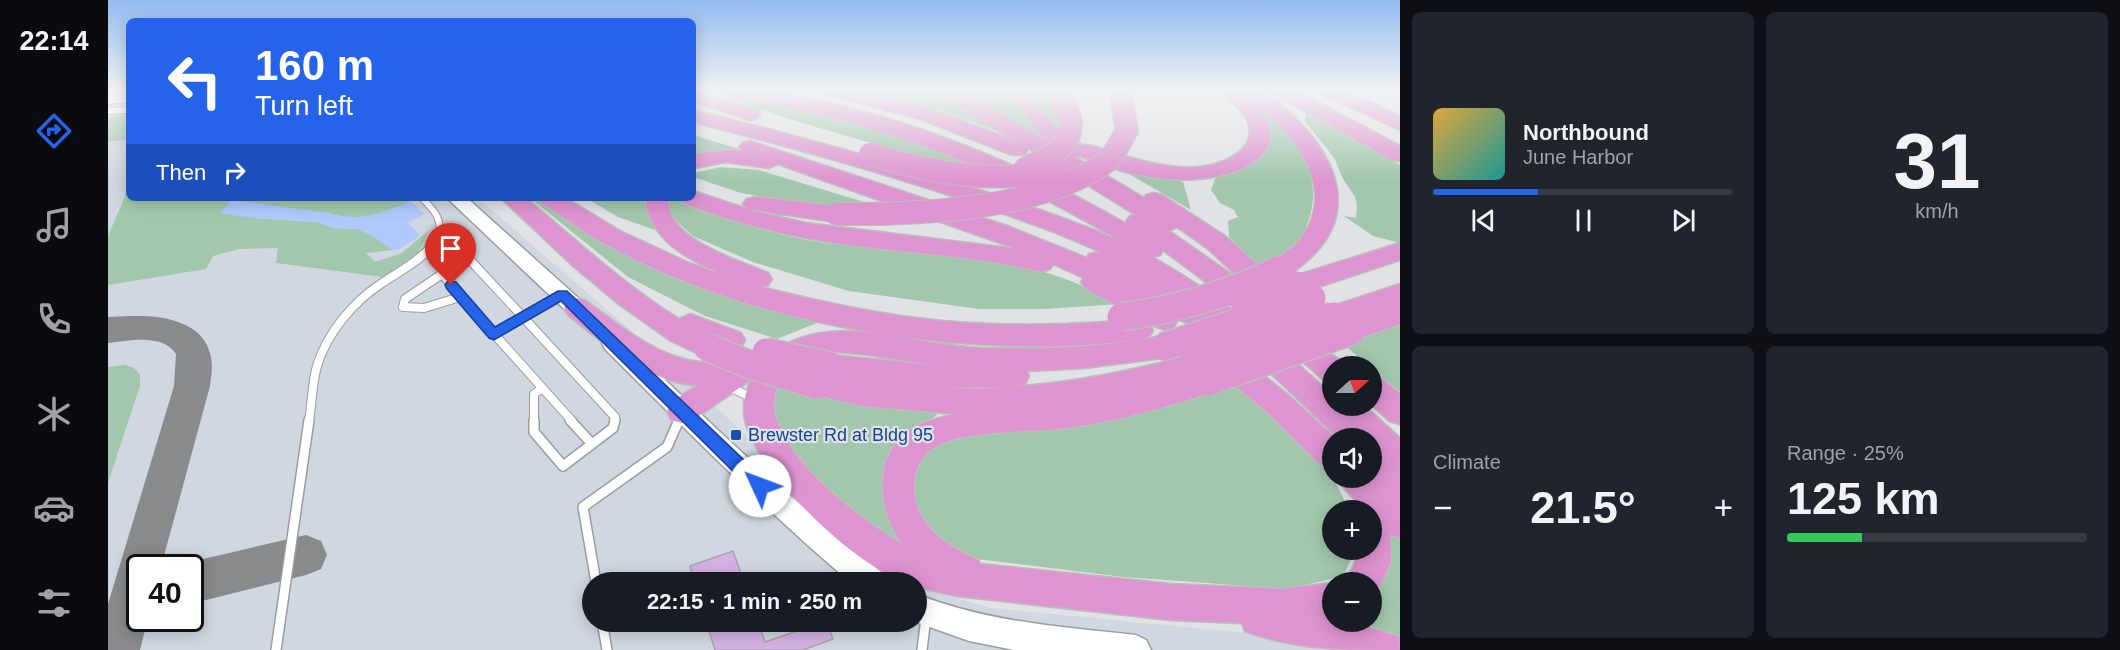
<!DOCTYPE html>
<meta charset="utf-8">
<style>
:root{--surface:#171b24;--page:#20242c;--text:#f1f3f6;--muted:#9ea1a6;--line:#363941;--accent:#2563eb}
body{margin:0;font-family:Arial,sans-serif;background:var(--page);color:var(--text);height:100vh;display:flex;flex-direction:column;font-size:22px;white-space:nowrap}
*{box-sizing:border-box;margin:0}
p{font-size:20px;color:var(--muted)}
.icon{flex:none;width:33px;height:33px;fill:none;stroke:currentColor;stroke-width:2;stroke-linecap:round;stroke-linejoin:round}
.map{position:relative;flex:1;overflow:hidden}
.panel{display:flex;flex-direction:column;gap:12px;padding:12px;background:#0d0f14;width:720px}
.panel>*{flex:none}
.guide{position:absolute;left:18px;top:18px;width:570px;height:183px;border-radius:9px;box-shadow:0 3px 15px #0003;background:#2563eb;color:#fff;overflow:hidden}
.needle{width:39px;rotate:69deg}
.tools{position:absolute;left:1214px;top:356px;display:grid;gap:12px}
.tools a{display:grid;place-items:center;width:60px;height:60px;border-radius:50%;background:var(--surface);box-shadow:0 3px 15px #0003;font-size:30px}
.speed{position:absolute;left:18px;top:554px;display:flex;gap:12px;font-size:30px;font-weight:700;text-align:center}
.speed>*{display:grid;place-content:center;width:78px;height:78px;border-radius:50%;background:var(--surface);box-shadow:0 3px 15px #0003;line-height:1}
.speed .limit{border:3px solid #111;border-radius:9px;background:#fff;color:#111}
.pin{position:absolute;display:grid;place-items:center;width:51px;height:51px;color:#fff;margin:-62px -26px;border-radius:50% 50% 50% 0;rotate:-45deg;box-shadow:0 0 6px #0007}
.pin .icon{rotate:45deg}
.me{position:absolute;width:66px;margin:-33px;rotate:313deg;stroke-linejoin:round;filter:drop-shadow(0 0 4px #0008)}
.turn{display:flex;align-items:center;gap:21px;height:126px;padding:0 30px;font-size:27px}
.turn .icon{width:78px;height:78px;stroke-width:2.5}
.turn b{display:block;font-size:42px;line-height:51px}
.then{display:flex;align-items:center;height:57px;padding:0 30px;background:#0003;gap:12px;font-size:22px}
.big{font-size:45px;font-weight:800;line-height:1.1}
.panel .tile{flex:1;display:flex;flex-direction:column;justify-content:center;gap:9px;min-width:0;padding:0 21px;border-radius:9px;background:var(--page)}
.panel .dial{align-items:center;gap:0}
.dial b{font-size:78px;line-height:1}
.song{display:flex;align-items:center;gap:18px}
.cover{width:72px;height:72px;border-radius:9px;background:linear-gradient(135deg,hsl(40 70% 55%),hsl(180 70% 35%))}
.played{height:6px;border-radius:3px;background:linear-gradient(90deg,var(--accent) 35%,var(--line) 35%)}
.keys{display:flex;justify-content:space-around;direction:ltr}
.heat{display:flex;justify-content:space-between;align-items:center;font-size:33px;direction:ltr}
.charge{height:9px;border-radius:4px;background:linear-gradient(90deg,#34c759 25%,var(--line) 0)}
.panel .tiles{flex:1;display:grid;gap:12px;grid-template-columns:repeat(2,1fr)}
.trip{position:absolute;left:474px;top:572px;width:345px;height:60px;border-radius:30px;background:var(--surface);box-shadow:0 3px 15px #0003;font-weight:800;line-height:60px;text-align:center}
main{display:flex;flex:1;min-height:0}
.tab-bar{display:flex;flex-direction:column;width:108px;justify-content:space-around;align-items:center;background:#090b0e;color:var(--muted)}
.tab-bar .icon{width:42px;height:42px}
.tab-bar .current{color:var(--accent)}
.tab-bar b{font-size:27px;color:var(--text)}
.map>svg:first-child{display:block}
</style>
<main>
<nav class="tab-bar">
<b>22:14</b>
<svg class="icon current" aria-label="directions" viewBox="0 0 24 24"><path d="M12 3l9 9-9 9-9-9zM9 14v-3h6M13 9l2 2-2 2"/></svg>
<svg class="icon" aria-label="music" viewBox="0 0 24 24"><path d="M9 18V5l10-2v13"/><circle cx="6" cy="18" r="3"/><circle cx="16" cy="16" r="3"/></svg>
<svg class="icon" aria-label="phone" viewBox="0 0 24 24"><path d="M5 4h4l2 5-3 2q2 4 5 5l2-3 5 2v4C11 20 4 13 5 4z"/></svg>
<svg class="icon" aria-label="climate" viewBox="0 0 24 24"><path d="M12 3v18M4 7l16 10M4 17L20 7"/></svg>
<svg class="icon" aria-label="car" viewBox="0 0 24 24"><path d="M5 17H2v-5l4-1 3-4h7l3 4 3 1v5h-3M9 17h6M6 11h13"/><circle cx="7" cy="17" r="2"/><circle cx="17" cy="17" r="2"/></svg>
<svg class="icon" aria-label="filters" viewBox="0 0 24 24"><path d="M4 7h16M4 17h16"/><circle cx="9" cy="7" r="2"/><circle cx="15" cy="17" r="2"/></svg>
</nav>
<div class="map">
<svg width="1292" height="650" viewBox="0 0 1292 650">
<rect width="100%" height="100%" fill="#e0e2e5"/>
<path fill="#d0d7e0" fill-rule="evenodd" d="M21 90V198H370L521 329 634 431 681 489 746 549 801 582H484V621H808L809 586 881 608 1128 632 1221 631 1263 621 1292 580V650H0V92ZM32 567H82V618H32Z"/>
<path fill="#a2c7ac" d="M756 90H833L865 114 889 129 886 130 833 111Z
M847 90H900C912 112 933 126 946 147L862 101Z
M916 90H938L951 103 956 133 922 98Z
M615 97 709 111 804 137 870 165 818 159 691 122Z
M1159 112C1192 140 1216 180 1200 222 1198 227 1197 236 1193 240 1184 250 1162 260 1150 268L1121 237 1120 221 1130 217 1126 210 1112 203 1103 190 1107 179 1121 171 1158 132 1155 113Z
M1198 114 1292 165V243L1265 236 1236 216 1248 218 1249 205 1247 197 1234 177 1227 159 1197 121Z
M21 115V139L0 142V117Z
M585 135 635 150 585 157Z
M613 167 651 170 756 202 706 206 633 193 585 177V173Z
M1009 167 1075 182 1083 210Z
M21 187V198H298L303 201C276 213 250 223 220 213L145 218 209 222 226 228 250 229 263 235 285 250 258 253 267 262 294 253 321 230 310 253 275 277 168 263 170 248 131 249 105 256 98 269 0 285V236Z
M422 198H428L454 214 716 320 669 339 597 316 520 277Z
M478 198H542V215L550 231 510 217Z
M559 198C577 198 590 207 606 213 633 224 661 232 689 238 741 249 795 249 848 254 905 260 962 276 1012 304L937 309H871L741 291 645 262 585 236 563 216Z
M1292 321V392L1234 343Z
M17 365 26 368 32 375V386L0 483V367Z
M1127 383 1175 422 1226 479 1241 510H1224V549H1248L1235 576 1180 589 1016 577 868 559 833 541 811 515 804 483 813 459 837 437Z
M667 387C719 399 771 412 826 412L829 415 800 434 802 550 751 520 688 463 664 426Z
M1275 521 1292 534V642L1195 614 1224 621H1263V595Z"/>
<path fill="#afc9fd" d="M123 200 220 213C250 223 276 213 303 201L316 214 300 223 310 233V237L290 250H285L263 235 250 229 226 228 209 222 145 218 112 213Z"/>
<g fill="none" stroke-linecap="round" stroke-linejoin="round">
<path fill="#888a8c" fill-rule="evenodd" d="M22 316C53 315 96 320 103 357 105 367 103 377 102 386L53 567H32V618H40L32 650H0V604L66 386 68 354C54 333 21 341 0 343V317Z
M198 535 213 541 219 555 213 569 198 575 82 604V567H69L82 562Z"/>
</g>
<path fill="#d6b2e4" stroke="#a8a6a9" stroke-width="1.5" d="M625 551 636 582H586L582 566Z
M598 621H650L657 642 718 621 725 639 695 650H607Z"/>
<g fill="none" stroke-linecap="round" stroke-linejoin="round">
<g stroke="#9a9c9e" stroke-width="8">
<path id="lane-far2" d="M0 111 21 110
M314 198C325 209 337 221 329 237"/>
</g>
<g stroke="#9a9c9e" stroke-width="10">
<path id="lane-far1" d="M334 274 297 299 295 307 316 308 352 297
M415 317 507 417 506 421
M415 317 453 295
M386 334 464 421
M386 334 334 274 362 260 415 317
M386 334 415 317
M621 387 645 398
M201 421C204 403 204 383 209 366 219 333 245 302 274 283 293 270 319 258 330 236
M426 421V394L433 389
M570 421 574 412"/>
</g>
<g stroke="#9a9c9e" stroke-width="12">
<path id="lane" d="M426 420V432L455 466 484 444
M462 420 484 444 505 428 507 420
M488 582 475 507 559 447 571 420
M494 621 499 650
M168 650 201 420
M814 650 818 617"/>
</g>
<g stroke="#9a9c9e" stroke-width="3">
<path id="secondary" d="M21 92V102L0 104V94Z
M339 198H359L487 313 490 319 487 325 480 327 473 325Z
M505 335 513 337C597 419 681 499 773 572L777 582H742C656 509 577 429 497 349L494 343 497 337Z
M808 594C879 622 953 627 1028 635L1038 640 1043 650H906L861 641 805 621H808Z"/>
</g>
<g stroke="#bdbdbd" stroke-width="3">
<path id="highway" d="M585 90 649 110 652 114 649 118 642 120 585 101Z
M612 90C650 87 684 95 720 103 825 127 927 171 1020 225L1018 222 1022 216 1028 215 920 148 918 154 910 155 902 154 812 119 718 94 715 90C775 86 851 120 908 141L864 115 830 90H853L944 144 935 137 898 90H917C929 106 953 136 972 144 975 146 980 145 985 146 1027 159 1089 183 1130 153 1139 146 1144 137 1141 125 1137 110 1121 102 1114 90 1125 90 1145 86 1154 91 1166 97 1177 108 1186 117 1233 162 1251 220 1194 265 1183 274 1177 280 1162 276L1158 270C1166 257 1183 252 1192 240 1229 192 1192 138 1151 107 1155 113 1160 121 1162 127 1169 174 1092 182 1061 179 1030 177 1000 168 972 156L967 157 1036 198 1038 195 1046 193 1054 195 1117 236 1175 288 1179 295 1175 302 1166 304 1155 300 1152 309 1143 312 1134 309 1055 250 1052 255 1044 257C1111 294 1168 343 1224 395V405H1256L1292 438V472L1288 470 1292 474V538L1282 534 1283 561 1269 594 1263 597V582H1238L1247 563 1250 549H1263V510H1257L1235 487 1230 477H1263V453L1267 455 1263 450V438H1230L1148 359 1097 316 1093 322 1084 325 1070 319 1066 327 1057 330 1041 324 1045 330 1041 337 1031 340 1055 336 1065 339 1069 347 1065 355 1055 358 976 368 919 371 921 376 917 384 907 387 828 388C915 392 999 378 1082 355L1092 358 1096 366 1093 372 1099 370 1109 374 1113 382 1109 390C1060 407 1010 421 958 428 923 433 856 429 827 447 807 459 803 481 808 503 815 531 845 549 870 560L872 564 1063 584 1173 589 1224 583V621H1242L1291 637 1292 650C1239 650 1187 650 1137 631L1134 623 1063 620 849 596 813 588 808 587V582C759 582 650 472 638 424 634 409 636 393 644 379L585 420 574 423 563 420 559 411 563 402 590 385C539 383 497 344 460 315L456 308 460 301 469 298 478 301C524 334 569 375 629 359 639 357 648 347 658 344L669 349C730 311 804 345 870 348 924 350 977 348 1030 340 1006 342 982 345 958 346 801 349 634 319 495 243 474 231 454 216 434 203L431 198H458L512 231 581 263 621 277C583 261 543 243 537 198H559C561 204 561 211 564 216 578 245 632 261 660 273L664 279 660 285 653 287C729 306 806 322 884 324 933 326 982 323 1031 320L1038 322 977 288 973 282 976 278 945 264 942 269 933 272C875 257 816 254 757 247 695 240 634 226 576 203L573 198H585V191L645 211 698 223 909 249 670 164 661 168 618 162 585 168V154L618 150 634 151 631 147 635 143 642 141 899 226 979 258 981 254 992 252C948 231 902 216 856 200 767 170 676 145 585 122V110C674 132 762 156 849 183 904 200 960 218 1012 241 886 165 768 121 622 96L615 94ZM1069 227 1099 248 1140 286 1061 231ZM731 352 762 355 825 365 722 355 712 358 708 366 712 374 699 377 695 385 699 393 756 406 847 414C831 418 812 422 799 432 764 460 771 511 794 544 754 521 632 432 675 378 689 360 709 353 731 352Z
M1163 90H1187L1292 146V161L1284 160 1166 94Z
M1211 90H1236L1292 116V130L1214 94Z
M647 197 728 206 736 209 740 214 736 219 728 222 639 209 635 204 639 199Z
M393 198H418C468 240 516 285 571 319L582 314 633 333 637 340 633 347 623 351 613 347 609 355 599 358 563 341 512 305 464 265Z
M1292 243V260L1189 294 1180 292 1176 285 1180 278Z
M1292 284V303L1286 305 1292 303V324L1243 341 1233 338 1229 331 1233 324 1264 313 1225 326 1216 323 1212 316 1216 309Z
M1182 324 1192 327 1234 363 1236 366H1224V382L1214 379 1172 341 1168 334 1172 327Z
M1115 348 1125 351 1179 394 1227 438H1224V469L1213 465 1159 412 1105 367 1101 359 1105 351Z
M1263 374 1273 378 1292 394V424L1281 421 1263 404Z"/>
</g>
<use href="#lane-far2" stroke="#fff" stroke-width="6"/>
<use href="#lane-far1" stroke="#fff" stroke-width="8"/>
<use href="#lane" stroke="#fff" stroke-width="9"/>
<use href="#secondary" fill="#fff" fill-rule="evenodd"/>
<use href="#highway" fill="#de94d0" fill-rule="evenodd"/>
<g stroke="#bdbdbd" stroke-width="24" stroke-linecap="butt">
<path id="highway-bridge-far1" d="M762 154C825 173 884 184 949 171
M917 168C959 152 980 129 946 90
M728 214C806 215 936 210 999 161 1008 154 1013 139 1019 130L1012 92"/>
</g>
<g stroke="#bdbdbd" stroke-width="30" stroke-linecap="butt">
<path id="highway-bridge" d="M1136 302 1189 285
M1013 317C1069 309 1120 295 1171 270
M599 347 640 364 709 385
M1055 347 1204 298
M658 352 722 366
M1082 366 1225 316
M1099 382 1243 331"/>
</g>
<use href="#highway-bridge-far1" stroke="#de94d0" stroke-width="22"/>
<use href="#highway-bridge" stroke="#de94d0" stroke-width="27"/>
</g>
<linearGradient id="sky" x2="0" y2="1"><stop stop-color="#91bcf0"/><stop offset="0.5" stop-color="#f1f2f3"/><stop offset="1" stop-color="#f1f2f3" stop-opacity="0"/></linearGradient>
<rect width="1292" height="181" fill="url(#sky)"/>
<path fill="#2563eb" stroke="#184099" stroke-width="1.5" d="M343 281 348 282 387 327 450 291H459L658 481 660 486 658 492 652 494 646 492 453 301 386 340 381 338 339 289 337 285 339 282Z"/>
<rect fill="#1a4fb4" stroke="#e0e2e5" stroke-width="2" x="622" y="429" width="12" height="12" rx="3"/>
<g text-anchor="middle" stroke-width="4.5" stroke-linejoin="round" paint-order="stroke">
<g font-size="18" fill="#164399" stroke="#e0e2e5" text-anchor="start">
<text x="640" y="441">Brewster Rd at Bldg 95</text>
</g>
</g>
</svg>
<div class="tools">
<a><svg class="needle" viewBox="-14 -14 28 28"><path d="M0-13l5 13h-10z" fill="#e53935"/><path d="M0 13l5-13h-10z" fill="#9ea1a6"/></svg></a>
<a><svg class="icon" aria-label="sound" viewBox="0 0 24 24"><path d="M4 9h4l5-4v14l-5-4H4zM17 9q2 3 0 6"/></svg></a>
<a>+</a>
<a>−</a>
</div>
<div class="speed"><div class="limit">40</div></div>
<div class="pin" style="left:343px;top:285px;background:#d93025"><svg class="icon" aria-label="arrive" viewBox="0 0 24 24"><path d="M6 21V4h12l-3 4 3 4H6"/></svg></div>
<svg class="me" style="left:652px;top:486px" viewBox="-20 -20 40 40"><circle r="19" fill="#fff"/><path d="M0-13L10 11 0 6-10 11z" fill="#2563eb"/></svg>
<div class="trip">22:15 · 1 min · 250 m</div>
<div class="guide">
<div class="turn"><svg class="icon" aria-label="left" viewBox="0 0 24 24"><path d="M17 20v-9H6M10 6l-5 5 5 5"/></svg><div><b>160 m</b>Turn left</div></div>
<div class="then">Then<svg class="icon" aria-label="right" viewBox="0 0 24 24"><path d="M7 20v-9h11M14 6l5 5-5 5"/></svg></div>
</div>
</div>
<section class="panel">
<div class="tiles">
<div class="tile">
<div class="song"><i class="cover"></i><div><b>Northbound</b><p>June Harbor</p></div></div>
<div class="played"></div>
<div class="keys"><svg class="icon" aria-label="previous" viewBox="0 0 24 24"><path d="M18 5L8 12l10 7zM5 5v14"/></svg><svg class="icon" aria-label="pause" viewBox="0 0 24 24"><path d="M8 5v14M16 5v14"/></svg><svg class="icon" aria-label="next" viewBox="0 0 24 24"><path d="M6 5l10 7-10 7zM19 5v14"/></svg></div>
</div>
<div class="tile dial"><b>31</b><p>km/h</p></div>
<div class="tile"><p>Climate</p>
<div class="heat"><a>−</a><b class="big">21.5°</b><a>+</a></div>
</div>
<div class="tile"><p>Range · 25%</p><b class="big">125 km</b><div class="charge"></div></div>
</div>
</section>
</main>
